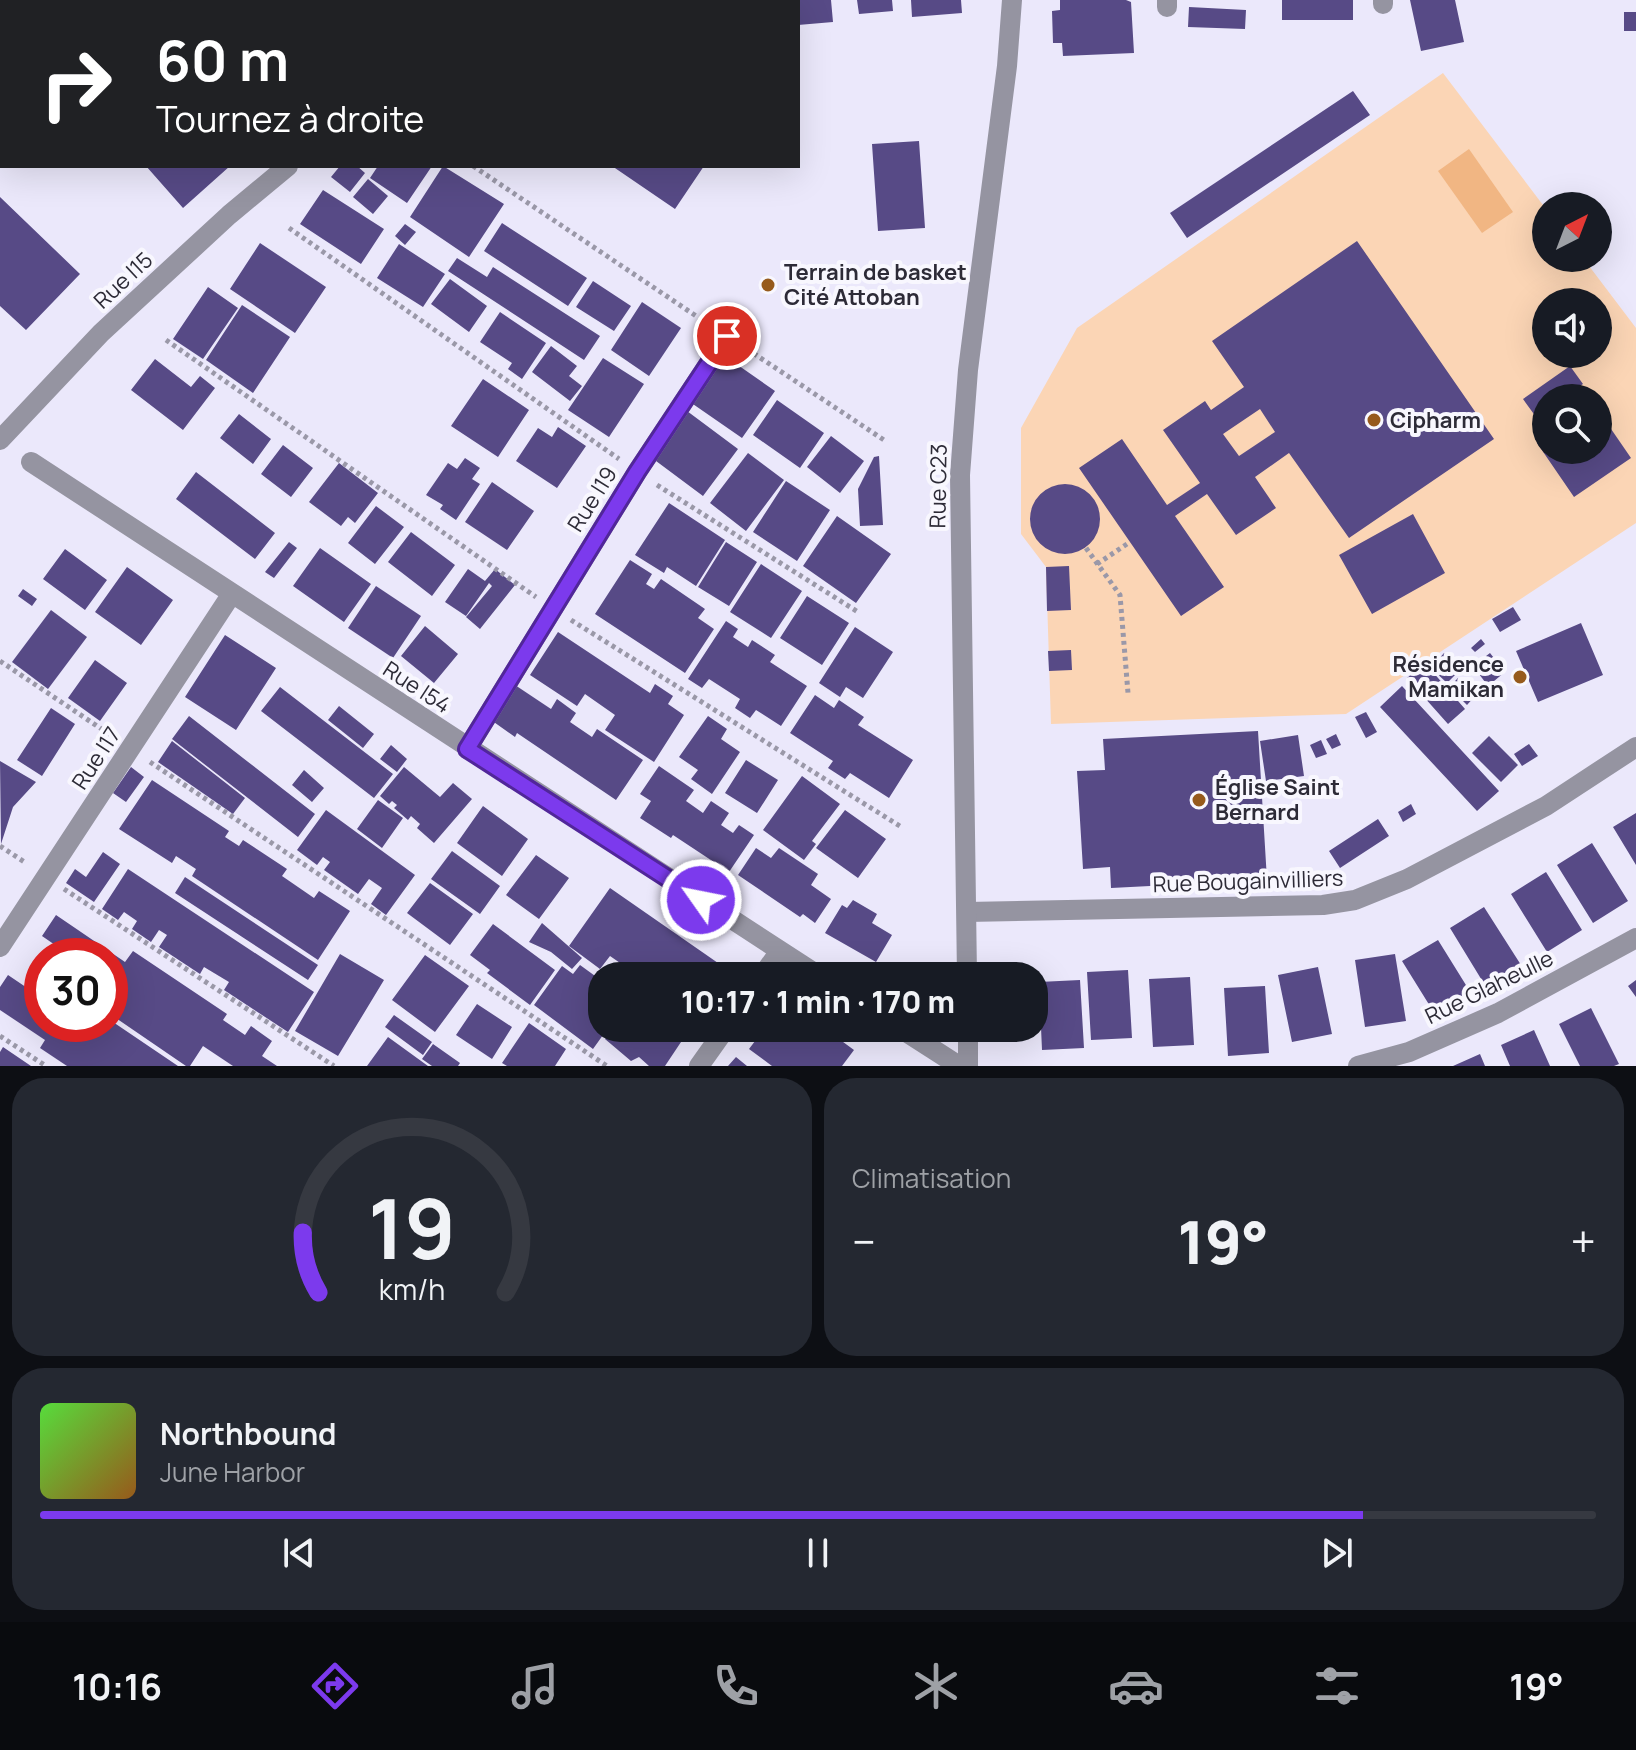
<!DOCTYPE html>
<html lang="fr">
<meta charset="utf-8">
<style>
:root{--surface:#171b24;--page:#242831;--text:#f1f3f6;--muted:#9ea1a6;--line:#363941;--accent:#7c3aed}
body{margin:0;font-family:Manrope,sans-serif;background:var(--page);color:var(--text);height:100vh;display:flex;flex-direction:column;font-size:30px;white-space:nowrap}
*{box-sizing:border-box;margin:0}
p{font-size:26px;color:var(--muted)}
.icon{flex:none;width:44px;height:44px;fill:none;stroke:currentColor;stroke-width:2;stroke-linecap:round;stroke-linejoin:round}
.map{position:relative;height:1066px;overflow:hidden}
.details{display:flex;flex-direction:column;gap:12px;padding:12px;background:#0d0f14;flex:1}
.details>*{flex:none}
.top-card{position:absolute;left:0px;top:0px;width:800px;height:168px;box-shadow:0 8px 32px #0002;background:#202124;color:#fff;overflow:hidden}
.needle{width:52px;rotate:42deg}
.tools{position:absolute;left:1532px;top:192px;display:grid;gap:16px}
.tools a{display:grid;place-items:center;width:80px;height:80px;border-radius:50%;background:var(--surface);box-shadow:0 8px 32px #0002;font-size:40px}
.speed{position:absolute;left:24px;top:938px;display:flex;gap:16px;font-size:40px;font-weight:700;text-align:center}
.speed>*{display:grid;place-content:center;width:104px;height:104px;border-radius:50%;background:var(--surface);box-shadow:0 8px 32px #0002;line-height:1}
.speed .limit{border:12px solid #d22;background:#fff;color:#111}
.pin{position:absolute;display:grid;place-items:center;width:68px;height:68px;color:#fff;margin:-34px;border:4px solid #fff;border-radius:50%;box-shadow:0 2px 8px #0007}
.me{position:absolute;width:88px;margin:-44px;rotate:303deg;stroke-linejoin:round;filter:drop-shadow(0 0 6px #0008)}
.turn{display:flex;align-items:center;gap:28px;height:168px;padding:0 24px;font-size:36px}
.turn .icon{width:104px;height:104px;stroke-width:2.5}
.turn b{display:block;font-size:56px;line-height:68px}
.big{font-size:60px;font-weight:800;line-height:1.1}
.details .widget{flex:1;display:flex;flex-direction:column;justify-content:center;gap:12px;min-width:0;padding:0 28px;border-radius:32px;background:var(--page)}
.details .dial{align-items:center;gap:0}
.dial svg{height:208px;overflow:visible;fill:none;stroke:var(--line);stroke-width:7;stroke-linecap:round;text-anchor:middle}
.dial text{fill:var(--text);stroke:none}
.song{display:flex;align-items:center;gap:24px}
.cover{width:96px;height:96px;border-radius:12px;background:linear-gradient(135deg,hsl(110 70% 55%),hsl(30 70% 35%))}
.played{height:8px;border-radius:4px;background:linear-gradient(90deg,var(--accent) 85%,var(--line) 85%)}
.keys{display:flex;justify-content:space-around;direction:ltr}
.heat{display:flex;justify-content:space-between;align-items:center;font-size:44px;direction:ltr}
.details .tiles{flex:1;display:grid;gap:12px;grid-template-columns:1fr 1fr}
.widget:last-child{grid-column:span 2}
.trip{position:absolute;left:588px;top:962px;width:460px;height:80px;border-radius:32px;background:var(--surface);box-shadow:0 8px 32px #0002;font-weight:800;line-height:80px;text-align:center}
.menu{display:flex;height:128px;justify-content:space-around;align-items:center;background:#090b0e;color:var(--muted)}
.menu .icon{width:56px;height:56px}
.menu .selected{color:var(--accent)}
.menu b{font-size:36px;color:var(--text)}
.map>svg:first-child{display:block}
</style>
<div class="map">
<svg width="1636" height="1066" viewBox="0 0 1636 1066">
<rect width="100%" height="100%" fill="#ebe8fb"/>
<path fill="#fbd5b5" fill-rule="evenodd" d="M1443 73 1546 209V258H1583L1636 328V523L1346 714 1051 724 1046 567 1021 534V428L1077 328ZM1546 302H1598V354H1546ZM1546 398H1598V450H1546Z"/>
<path fill="#f1b683" d="M1469 149 1513 212 1482 233 1438 171Z"/>
<path fill="#574a86" fill-rule="evenodd" d="M798 0H831L833 22 798 25Z
M857 0H892L893 11 859 14Z
M911 0H961L962 13 912 17Z
M1060 0H1126L1131 2 1134 53 1063 56 1062 43H1053L1052 11 1060 10Z
M1282 0H1353V20H1282Z
M1410 0H1455L1464 42 1421 51Z
M1189 7 1246 10 1245 29 1188 27Z
M1624 12H1636V31H1624Z
M1353 91 1370 115 1187 238 1170 213Z
M919 141 925 228 878 231 872 144Z
M146 166H230L183 208Z
M340 166H357L365 173 350 192 331 177Z
M378 166H432L407 203 370 178Z
M443 166 504 204 469 257 410 217Z
M612 166H704L675 209Z
M368 179 388 196 373 214 353 197Z
M323 190 384 229 361 264 300 224Z
M0 197 80 274 26 330 0 306Z
M502 223 587 278 568 306 484 251Z
M405 224 416 232 405 245 395 236Z
M1357 241 1494 439 1349 538 1289 453 1255 477 1276 508 1236 535 1207 494 1175 516 1224 587 1181 616 1079 468 1122 439 1167 505 1200 483 1163 430 1205 401 1211 410 1244 387 1212 341ZM1260 409 1275 432 1239 456 1223 434Z
M260 243 326 287 295 333 230 289Z
M399 244 445 274 423 307 377 278Z
M457 258 487 277 493 267 600 336 584 360 448 271Z
M450 279 487 306 469 332 431 304Z
M593 281 631 306 614 331 576 307Z
M208 287 238 308 203 359 173 339Z
M642 302 681 328 649 376 611 350Z
M242 305 290 337 253 393 206 360Z
M500 312 546 343 522 379 508 369 512 363 480 342Z
M551 346 577 366 569 376 582 386 570 401 532 372Z
M722 354 775 391 742 438 690 402Z
M603 358 644 384 609 437 568 410Z
M155 359 191 387 200 376 215 388 183 430 131 390Z
M1570 366 1583 384 1562 398H1546V410L1536 417 1523 399Z
M483 379 529 410 498 457 451 426Z
M777 400 824 433 800 468 753 435Z
M1598 410 1631 458 1574 497 1537 443 1546 438V450H1598Z
M687 411 738 449 703 496 652 458Z
M239 414 271 439 253 464 220 438Z
M558 427 586 446 557 488 516 461 538 428 552 437Z
M831 436 864 461 840 493 807 467Z
M283 445 313 468 291 497 261 474Z
M748 453 784 480 746 531 710 503Z
M879 456 883 525 860 526 858 489 874 457Z
M465 458 480 468 472 479 480 484 456 520 440 509 443 505 426 495 448 463 457 469Z
M339 463 378 493 355 523 348 517 341 526 309 502Z
M196 472 275 533 255 559 176 499Z
M786 481 830 510 797 561 753 532Z
M492 482 534 511 507 550 465 522Z
M1030 519a35 35 0 1 1 70 0a35 35 0 1 1-70 0Z
M669 503 725 540 696 586 667 567 664 573 635 555Z
M376 506 404 527 375 564 348 543Z
M1413 514 1445 573 1372 614 1339 555Z
M837 516 891 554 856 603 803 566Z
M411 532 455 565 432 596 388 562Z
M289 542 297 548 274 578 265 572Z
M726 542 757 562 729 606 698 587Z
M320 548 371 584 344 622 293 586Z
M65 549 107 580 85 610 43 579Z
M630 560 652 574 646 584 654 589 661 579 705 609 698 618 714 629 685 673 595 614Z
M761 564 802 591 771 638 730 612Z
M1069 566 1071 610 1047 611 1046 567Z
M127 567 173 600 141 645 95 612Z
M468 569 485 581 495 569 515 585 480 629 466 617 492 586 489 583 466 616 445 602Z
M376 586 421 616 393 658 348 628Z
M23 589 37 599 32 606 18 596Z
M807 596 849 623 822 665 780 638Z
M1513 607 1521 620 1500 632 1492 619Z
M51 610 87 637 48 689 12 662Z
M726 621 738 629 733 637 748 647 752 640 775 655 770 662 807 686 781 726 756 710 750 718 735 708 740 699 709 679 702 688 688 679Z
M1581 623 1603 675 1538 702 1516 651Z
M425 626 458 654 434 683 401 656Z
M855 627 893 652 863 698 846 687 840 697 819 683Z
M558 632 650 693 655 684 673 696 668 704 684 715 654 762 605 730 615 715 585 694 577 706 530 675Z
M225 635 276 668 236 730 185 697Z
M1481 639 1485 644 1475 652 1471 648Z
M1071 650 1072 670 1049 671 1048 651Z
M1444 653 1461 669 1447 683 1431 668Z
M1490 653 1505 672 1488 686 1473 666Z
M95 660 127 683 100 721 68 698Z
M1425 663 1465 709 1448 724 1407 678Z
M1458 678 1476 695 1467 705 1449 687Z
M515 685 551 709 557 699 576 713 570 722 592 737 597 729 643 760 616 800 517 733 515 737 491 720Z
M1402 686 1499 791 1477 811 1380 707Z
M280 687 393 774 374 798 261 711Z
M815 695 834 708 839 700 864 717 858 725 913 760 889 798 850 773 845 779 828 768 833 761 790 733Z
M339 706 374 734 363 748 328 720Z
M51 708 75 724 42 776 17 760Z
M1366 712 1377 732 1366 738 1355 717Z
M189 716 315 814 298 837 172 739Z
M708 716 727 729 721 739 740 752 712 794 691 779 698 770 679 757Z
M1258 731 1267 880 1111 888 1110 867 1083 869 1077 771 1105 770 1103 739Z
M1336 734 1341 745 1332 749 1326 739Z
M1298 735 1304 776 1266 781 1260 741Z
M1489 736 1518 765 1501 782 1472 753Z
M1321 740 1327 754 1316 758 1310 745Z
M172 741 245 798 233 814 158 762Z
M1529 744 1538 756 1522 766 1514 754Z
M391 745 407 759 397 772 380 759Z
M746 760 778 780 757 813 725 793Z
M0 761 36 782 13 807 1 844Z
M659 766 694 790 686 801 703 813 711 801 729 813 721 825 733 833 739 825 754 835 729 872 673 835 671 838 640 818 651 801 640 794Z
M131 767 144 777 126 802 113 793Z
M404 767 440 797 453 783 472 799 434 843 417 828 420 824 411 816 408 820 394 808 397 805 392 801 389 804 380 796Z
M304 770 324 788 312 802 292 785Z
M802 776 840 804 812 841 816 844 804 860 763 830Z
M152 780 229 831 225 837 239 846 243 840 287 869 282 876 314 898 319 891 350 911 318 960 192 876 196 869 176 856 172 863 119 829Z
M378 800 403 818 382 848 357 829Z
M1411 804 1416 814 1403 822 1398 812Z
M483 806 528 839 502 876 457 843Z
M326 810 415 875 386 915 371 904 382 888 369 879 358 894 324 870 330 862 323 857 317 865 297 850Z
M845 810 886 839 858 878 816 848Z
M1636 813V865L1613 827Z
M1378 819 1389 836 1340 868 1329 851Z
M1592 843 1628 901 1593 923 1557 865Z
M756 848 771 858 779 848 818 874 811 885 831 899 815 923 803 914 800 917 738 875Z
M452 851 500 886 480 914 431 879Z
M103 852 120 864 94 902 66 883 75 869 86 877Z
M536 855 569 878 539 919 506 895Z
M128 869 314 992 288 1032 224 990 229 982 204 967 200 974 159 947 167 935 159 930 151 942 132 929 137 921 124 912 118 920 102 909Z
M1546 872 1582 930 1547 952 1511 894Z
M185 877 318 965 308 980 175 893Z
M430 883 473 914 450 945 407 913Z
M610 888 718 963 708 976H615L623 965 610 956 600 969 569 946Z
M853 900 877 914 872 923 892 935 876 962 825 933 842 905 847 908Z
M1484 907 1521 965 1486 987 1450 928Z
M56 915 125 962 133 951 227 1014 223 1020 245 1035 251 1026 272 1041 262 1056 277 1066H233L203 1046 190 1066H186L110 1014V956H71L42 936Z
M542 923 582 958 572 969 551 952 529 942Z
M493 924 555 970 530 1005 487 973 490 970 470 955Z
M1438 940 1474 998 1438 1019 1402 961Z
M340 954 384 980 338 1056 295 1031Z
M1395 954 1406 1021 1365 1027 1355 960Z
M425 955 469 986 435 1032 392 1000Z
M580 965 602 981V1028H608L593 1049 534 1005 562 966 573 974Z
M1318 967 1332 1034 1292 1042 1278 975Z
M1128 970 1132 1038 1091 1040 1087 972Z
M8 975 42 998V1024H110V1020L178 1066H67L40 1048 45 1040 0 1010V987Z
M1190 977 1194 1045 1153 1047 1149 979Z
M1080 980 1084 1048 1042 1050 1039 982Z
M1636 980V997L1628 986Z
M1265 986 1269 1053 1228 1056 1224 988Z
M477 1004 512 1027 492 1059 456 1035Z
M1591 1008 1619 1064 1614 1066H1580L1559 1024Z
M394 1015 432 1042 423 1055 385 1027Z
M529 1023 566 1049 555 1066H507L502 1063Z
M613 1028H686L689 1030 665 1066H649L639 1057 631 1061 605 1039Z
M765 1028H824L854 1050 842 1066H772L749 1049Z
M1534 1030 1550 1066H1510L1501 1045Z
M388 1037 428 1066H367Z
M433 1044 460 1063 458 1066H432L422 1059Z
M3 1047 31 1066H0V1052Z
M1480 1054 1485 1066H1453Z
M736 1057 747 1066H728Z"/>
<g fill="none" stroke-linecap="round" stroke-linejoin="round">
<path stroke="#9a98a8" stroke-width="5" stroke-dasharray="4 4" stroke-linecap="butt" d="M473 166 708 324
M289 228 619 459
M166 340 536 597
M747 349 884 440
M657 485 858 612
M1086 548 1120 595 1128 693
M1097 564 1130 542
M571 620 903 828
M0 661 112 736
M150 762 607 1066
M0 846 26 863
M64 889 334 1066
M0 1036 46 1066"/>
<path stroke="#9594a1" stroke-width="20" d="M1167 0V7
M1383 0V4
M501 2 504 0
M0 440 101 333 229 215 288 166
M31 462 819 976
M467 749 637 472 727 336
M967 912 1323 905 1355 900 1407 879 1546 806 1636 747
M0 947 231 595
M762 976 780 951
M900 1028 959 1066
M699 1066 726 1028
M1358 1066 1409 1052 1498 1013 1636 938"/>
<path stroke="#9594a1" stroke-width="20" d="M967 976 960 475 968 370 1007 66 1012 0
M968 1028V1066"/>
</g>
<g fill="none" stroke-linecap="round" stroke-linejoin="round">
<g stroke="#51269a" stroke-width="20">
<path id="route" d="M701 900 467 749 637 472 727 336"/>
</g>
<use href="#route" stroke="#7c3aed" stroke-width="14"/>
</g>
<g fill="#965a1c" stroke="#f8f7fe" stroke-width="3">
<circle cx="768" cy="285" r="8"/>
<circle cx="1374" cy="420" r="8"/>
<circle cx="1520" cy="677" r="8"/>
<circle cx="1199" cy="800" r="8"/>
</g>
<g text-anchor="middle" stroke-width="8" stroke-linejoin="round" paint-order="stroke">
<g font-size="22" font-weight="bold" fill="#2d2b37" stroke="#f8f7fe" text-anchor="start">
<text x="784" y="280">Terrain de basket<tspan x="784" dy="25">Cité Attoban</tspan></text>
<text x="1390" y="428">Cipharm</text>
<text x="1504" y="672" text-anchor="end">Résidence<tspan x="1504" dy="25">Mamikan</tspan></text>
<text x="1215" y="795">Église Saint<tspan x="1215" dy="25">Bernard</tspan></text>
</g>
<g font-size="22" fill="#2d2b37" stroke="#f8f7fe">
<text transform="translate(123 280) rotate(-43)" y="8">Rue I15</text>
<text transform="translate(938 486) rotate(-89)" y="8">Rue C23</text>
<text transform="translate(592 499) rotate(-58)" y="8">Rue I19</text>
<text transform="translate(417 687) rotate(33)" y="8">Rue I54</text>
<text transform="translate(96 758) rotate(-57)" y="8">Rue I17</text>
<text transform="translate(1248 881) rotate(-2)" y="8">Rue Bougainvilliers</text>
<text transform="translate(1489 987) rotate(-26)" y="8">Rue Glaheulle</text>
</g>
</g>
</svg>
<div class="tools">
<a><svg class="needle" viewBox="-14 -14 28 28"><path d="M0-13l5 13h-10z" fill="#e53935"/><path d="M0 13l5-13h-10z" fill="#9ea1a6"/></svg></a>
<a><svg class="icon" aria-label="sound" viewBox="0 0 24 24"><path d="M4 9h4l5-4v14l-5-4H4zM17 9q2 3 0 6"/></svg></a>
<a><svg class="icon" aria-label="search" viewBox="0 0 24 24"><circle cx="10" cy="10" r="6"/><path d="M15 15l6 6"/></svg></a>
</div>
<div class="speed"><div class="limit">30</div></div>
<div class="pin" style="left:727px;top:336px;background:#d93025"><svg class="icon" aria-label="arrive" viewBox="0 0 24 24"><path d="M6 21V4h12l-3 4 3 4H6"/></svg></div>
<svg class="me" style="left:701px;top:900px" viewBox="-20 -20 40 40"><circle r="17" fill="#7c3aed" stroke="#fff" stroke-width="3"/><path d="M0-11L8 9 0 5-8 9z" fill="#fff"/></svg>
<div class="trip">10:17 · 1 min · 170 m</div>
<div class="top-card">
<div class="turn"><svg class="icon" aria-label="right" viewBox="0 0 24 24"><path d="M7 20v-9h11M14 6l5 5-5 5"/></svg><div><b>60 m</b>Tournez à droite</div></div>
</div>
</div>
<section class="details">
<div class="tiles">
<div class="widget dial"><svg viewBox="0 0 100 80">
<path d="M14 69A42 42 0 1 1 86 69"/>
<path d="M14 69A42 42 0 0 1 8 46" stroke="#7c3aed"/>
<text x="50" y="56" font-size="32" font-weight="700">19</text>
<text x="50" y="72" font-size="11">km/h</text>
</svg></div>
<div class="widget"><p>Climatisation</p>
<div class="heat"><a>−</a><b class="big">19°</b><a>+</a></div>
</div>
<div class="widget">
<div class="song"><i class="cover"></i><div><b>Northbound</b><p>June Harbor</p></div></div>
<div class="played"></div>
<div class="keys"><svg class="icon" aria-label="previous" viewBox="0 0 24 24"><path d="M18 5L8 12l10 7zM5 5v14"/></svg><svg class="icon" aria-label="pause" viewBox="0 0 24 24"><path d="M8 5v14M16 5v14"/></svg><svg class="icon" aria-label="next" viewBox="0 0 24 24"><path d="M6 5l10 7-10 7zM19 5v14"/></svg></div>
</div>
</div>
</section>
<nav class="menu">
<b>10:16</b>
<svg class="icon selected" aria-label="directions" viewBox="0 0 24 24"><path d="M12 3l9 9-9 9-9-9zM9 14v-3h6M13 9l2 2-2 2"/></svg>
<svg class="icon" aria-label="music" viewBox="0 0 24 24"><path d="M9 18V5l10-2v13"/><circle cx="6" cy="18" r="3"/><circle cx="16" cy="16" r="3"/></svg>
<svg class="icon" aria-label="phone" viewBox="0 0 24 24"><path d="M5 4h4l2 5-3 2q2 4 5 5l2-3 5 2v4C11 20 4 13 5 4z"/></svg>
<svg class="icon" aria-label="climate" viewBox="0 0 24 24"><path d="M12 3v18M4 7l16 10M4 17L20 7"/></svg>
<svg class="icon" aria-label="car" viewBox="0 0 24 24"><path d="M5 17H2v-5l4-1 3-4h7l3 4 3 1v5h-3M9 17h6M6 11h13"/><circle cx="7" cy="17" r="2"/><circle cx="17" cy="17" r="2"/></svg>
<svg class="icon" aria-label="filters" viewBox="0 0 24 24"><path d="M4 7h16M4 17h16"/><circle cx="9" cy="7" r="2"/><circle cx="15" cy="17" r="2"/></svg>
<b>19°</b>
</nav>
